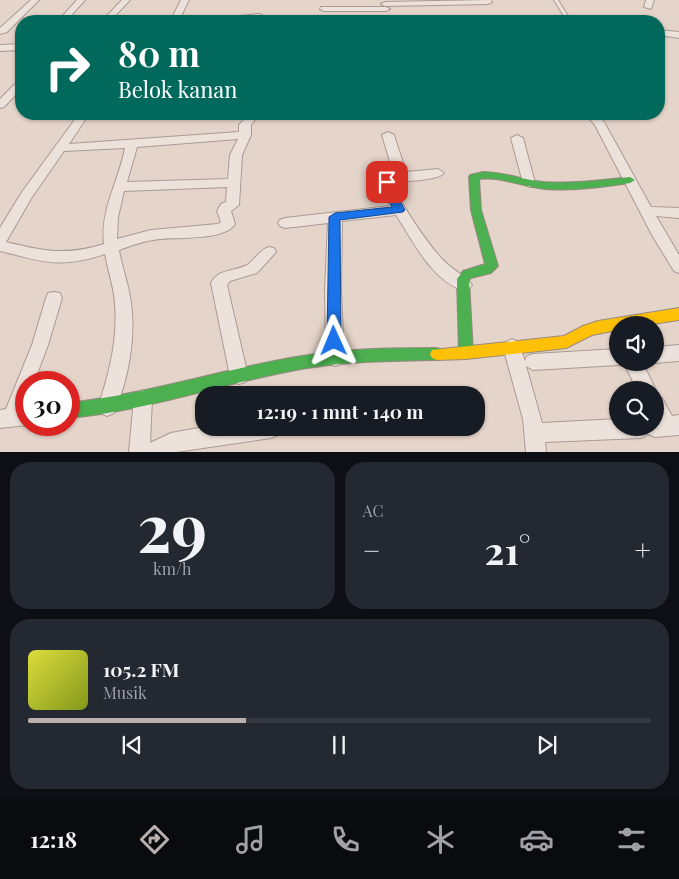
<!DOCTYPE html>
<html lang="id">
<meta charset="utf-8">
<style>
:root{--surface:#171b24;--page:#242831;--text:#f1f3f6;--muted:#9ea1a6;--line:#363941;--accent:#b9b0ae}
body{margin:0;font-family:"Playfair Display",serif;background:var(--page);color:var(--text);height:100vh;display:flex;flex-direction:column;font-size:19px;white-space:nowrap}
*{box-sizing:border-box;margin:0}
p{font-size:16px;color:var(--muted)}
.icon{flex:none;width:28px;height:28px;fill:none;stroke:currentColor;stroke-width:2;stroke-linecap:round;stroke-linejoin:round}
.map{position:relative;height:452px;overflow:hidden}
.panel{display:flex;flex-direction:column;gap:10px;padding:10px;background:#0d0f14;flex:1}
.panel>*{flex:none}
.top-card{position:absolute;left:15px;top:15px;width:650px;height:105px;border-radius:20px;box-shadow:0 1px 4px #0004;background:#00695c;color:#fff;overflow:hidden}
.fabs{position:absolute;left:609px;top:316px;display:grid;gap:10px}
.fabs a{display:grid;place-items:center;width:55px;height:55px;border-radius:50%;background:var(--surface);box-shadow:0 1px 4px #0004;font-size:25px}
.speed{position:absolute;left:15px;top:371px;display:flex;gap:10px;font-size:25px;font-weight:700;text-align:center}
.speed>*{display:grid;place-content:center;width:65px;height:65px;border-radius:50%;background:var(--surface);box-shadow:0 1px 4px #0004;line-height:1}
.speed .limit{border:8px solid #d22;background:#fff;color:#111}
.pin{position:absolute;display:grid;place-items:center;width:42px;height:42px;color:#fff;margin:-21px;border-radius:10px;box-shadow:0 2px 8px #0006}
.me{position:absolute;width:55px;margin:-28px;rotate:359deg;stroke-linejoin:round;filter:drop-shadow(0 0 4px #0008)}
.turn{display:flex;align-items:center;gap:18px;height:105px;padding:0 20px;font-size:22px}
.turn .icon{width:65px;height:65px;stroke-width:2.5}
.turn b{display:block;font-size:35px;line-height:42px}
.big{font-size:38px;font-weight:700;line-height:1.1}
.panel .widget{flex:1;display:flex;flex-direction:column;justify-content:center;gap:8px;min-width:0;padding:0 18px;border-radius:20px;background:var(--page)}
.panel .dial{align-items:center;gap:0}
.dial b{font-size:65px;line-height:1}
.song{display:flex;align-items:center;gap:15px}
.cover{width:60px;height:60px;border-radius:8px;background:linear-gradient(135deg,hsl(60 70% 55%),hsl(70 70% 35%))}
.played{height:5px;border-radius:2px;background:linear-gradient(90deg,var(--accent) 35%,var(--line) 35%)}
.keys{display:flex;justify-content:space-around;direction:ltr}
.heat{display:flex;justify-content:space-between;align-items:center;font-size:28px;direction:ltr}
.panel .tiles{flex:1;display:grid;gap:10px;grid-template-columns:1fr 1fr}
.widget:last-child{grid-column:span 2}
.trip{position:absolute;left:195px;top:386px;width:290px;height:50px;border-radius:20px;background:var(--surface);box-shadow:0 1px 4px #0004;font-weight:700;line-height:50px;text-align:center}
.tab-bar{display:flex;height:80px;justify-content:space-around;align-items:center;background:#090b0e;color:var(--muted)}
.tab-bar .icon{width:35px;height:35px}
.tab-bar .active{color:var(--accent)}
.tab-bar b{font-size:22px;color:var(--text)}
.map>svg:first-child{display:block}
</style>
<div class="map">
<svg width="679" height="452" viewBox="0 0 679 452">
<rect width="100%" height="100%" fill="#e5d4c9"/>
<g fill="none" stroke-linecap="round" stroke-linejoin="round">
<g stroke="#aa9a93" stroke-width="2">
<path id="lane" d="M554 0H558L571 21H567Z"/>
</g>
<g stroke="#aa9a93" stroke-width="2">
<path id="street" d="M31 0H39L7 32 0 34V28Z
M77 0H85L66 21H58Z
M122 0H130L110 21H102Z
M181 0H189L182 14 181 21H173L174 14Z
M491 0 492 2 488 4 385 6 381 4 385 2Z
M646 0H654L651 9 644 7Z
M321 7H386L390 9 386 11H324L320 9Z
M259 14 263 16 264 21H256L255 19 207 21 211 19Z
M659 30 679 32V38L659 35Z
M21 44V50L0 51V45Z
M21 80V89L4 107 0 108V99L18 81Z
M79 114H89L69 144 239 132V125L249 114H259L251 125V135L242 155 239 205 231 211 235 224C224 242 172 236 153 240 141 242 130 246 119 250 122 268 129 285 131 303 136 340 128 380 114 413L107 416 100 413 98 407C109 374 118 340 115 304 114 287 108 271 105 254 59 269 45 262 0 251V228L22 192ZM238 139 230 155 228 179 127 182 137 147ZM125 148C119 181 100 209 104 244 66 256 43 251 6 242L32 197 64 151ZM227 187 226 202 221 204 217 211 221 222 218 224 151 230 117 239 118 217 124 191Z
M585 114H596L604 122 651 207 679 208V218L656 216 679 255V273L674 271 652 235 595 125Z
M388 132 394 135 406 172 438 169 444 173C438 181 405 180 393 184V187C407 212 423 238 442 259 449 267 468 278 472 285L469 289 464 291C431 280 414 242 396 215L342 221 341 290 344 358 341 364 335 366 329 364 326 358 325 290 328 223 285 228 280 226 278 223 280 220 285 218 390 206 381 187 383 179 394 175 382 135Z
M517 135 523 138 535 183 533 186 529 187 523 183 511 138Z
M269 247 274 248 276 252 257 273 230 281 227 285 248 376 245 382 239 384 233 382 230 376 211 283C219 268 234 272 247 265 255 260 259 250 269 247Z
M54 292 60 293 62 298 48 345 34 382H26L27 425 0 428V410L6 409 32 345 46 298 48 293Z
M512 339 518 342 525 361 527 356 533 354 618 349V362H642L656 390 655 393V390H637L624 363 618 365 533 370 526 366 542 423 618 419V428H655V395L662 398 672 416 679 415V435L655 437 648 434 641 438 545 442 546 452H526L523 419 503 347 506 342Z
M679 345V361L655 363 654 362 655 347Z
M143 390 150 393 152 399 150 443 171 433 204 427 281 428 278 435 271 438 176 452H129L134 399 136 393Z"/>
</g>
<g stroke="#998982" stroke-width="2">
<path id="fast" d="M483 172C504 172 523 180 544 182 573 184 602 180 630 177L635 180 630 183C602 187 573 191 545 189 523 187 501 176 479 179L481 210 498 266 491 273 471 278 469 280 473 353 471 357 466 359 461 357 459 353 457 279 463 271 485 264 471 210 469 177 470 175Z
M437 348 442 350 444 354 442 358 437 360C390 361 343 361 296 370 220 384 146 411 69 418V403C146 394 220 370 296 357 343 348 390 348 437 348Z"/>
</g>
<g stroke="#998982" stroke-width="2">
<path id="slow" d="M679 308V320L646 325H618V330L592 335 566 348 466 359 437 360 432 358 430 354 432 350 564 336 583 326 598 321Z"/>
</g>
<use href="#lane" fill="#ede2db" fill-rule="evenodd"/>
<use href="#street" fill="#ede2db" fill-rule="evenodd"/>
<use href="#fast" fill="#4caf50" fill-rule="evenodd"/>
<use href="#slow" fill="#ffc107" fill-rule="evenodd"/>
</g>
<path fill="#1a73e8" stroke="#114b97" d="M387 178 392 182V187L405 210 403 212 340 220 341 341 339 345 334 347 329 345 327 341 329 217 335 213 392 207 381 187 383 179Z"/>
</svg>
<div class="fabs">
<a><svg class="icon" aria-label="sound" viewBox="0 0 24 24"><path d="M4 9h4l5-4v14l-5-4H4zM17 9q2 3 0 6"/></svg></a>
<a><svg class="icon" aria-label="search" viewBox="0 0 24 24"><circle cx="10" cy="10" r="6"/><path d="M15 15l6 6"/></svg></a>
</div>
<div class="speed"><div class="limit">30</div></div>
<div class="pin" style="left:387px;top:182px;background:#d93025"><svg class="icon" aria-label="arrive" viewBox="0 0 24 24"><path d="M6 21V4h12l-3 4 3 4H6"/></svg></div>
<svg class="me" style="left:334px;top:341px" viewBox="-20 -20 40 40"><path d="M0-17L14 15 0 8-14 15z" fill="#1a73e8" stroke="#fff" stroke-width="4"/></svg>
<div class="trip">12:19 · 1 mnt · 140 m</div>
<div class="top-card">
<div class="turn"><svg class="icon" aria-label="right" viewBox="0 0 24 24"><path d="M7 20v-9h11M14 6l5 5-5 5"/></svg><div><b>80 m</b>Belok kanan</div></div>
</div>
</div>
<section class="panel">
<div class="tiles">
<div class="widget dial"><b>29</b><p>km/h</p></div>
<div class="widget"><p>AC</p>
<div class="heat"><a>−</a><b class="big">21°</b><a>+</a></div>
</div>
<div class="widget">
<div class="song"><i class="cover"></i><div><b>105.2 FM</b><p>Musik</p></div></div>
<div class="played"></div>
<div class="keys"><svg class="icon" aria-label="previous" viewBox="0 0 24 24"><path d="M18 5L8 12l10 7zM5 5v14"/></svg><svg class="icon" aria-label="pause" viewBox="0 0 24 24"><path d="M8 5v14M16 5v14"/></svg><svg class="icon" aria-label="next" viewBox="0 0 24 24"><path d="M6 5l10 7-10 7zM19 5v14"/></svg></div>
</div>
</div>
</section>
<nav class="tab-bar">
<b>12:18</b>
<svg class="icon active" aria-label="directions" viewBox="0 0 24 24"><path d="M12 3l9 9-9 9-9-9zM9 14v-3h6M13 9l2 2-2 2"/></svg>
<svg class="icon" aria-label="music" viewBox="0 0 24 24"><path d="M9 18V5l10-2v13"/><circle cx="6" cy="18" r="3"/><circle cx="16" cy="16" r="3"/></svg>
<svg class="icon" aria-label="phone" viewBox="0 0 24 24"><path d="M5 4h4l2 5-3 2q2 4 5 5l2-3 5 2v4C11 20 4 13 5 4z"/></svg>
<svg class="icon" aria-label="climate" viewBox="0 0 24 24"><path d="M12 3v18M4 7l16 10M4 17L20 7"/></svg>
<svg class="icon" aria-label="car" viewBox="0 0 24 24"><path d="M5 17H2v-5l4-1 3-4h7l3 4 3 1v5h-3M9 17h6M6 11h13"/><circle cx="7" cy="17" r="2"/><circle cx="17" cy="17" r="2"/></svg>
<svg class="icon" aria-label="filters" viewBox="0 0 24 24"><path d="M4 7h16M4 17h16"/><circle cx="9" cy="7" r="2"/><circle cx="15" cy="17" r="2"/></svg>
</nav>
